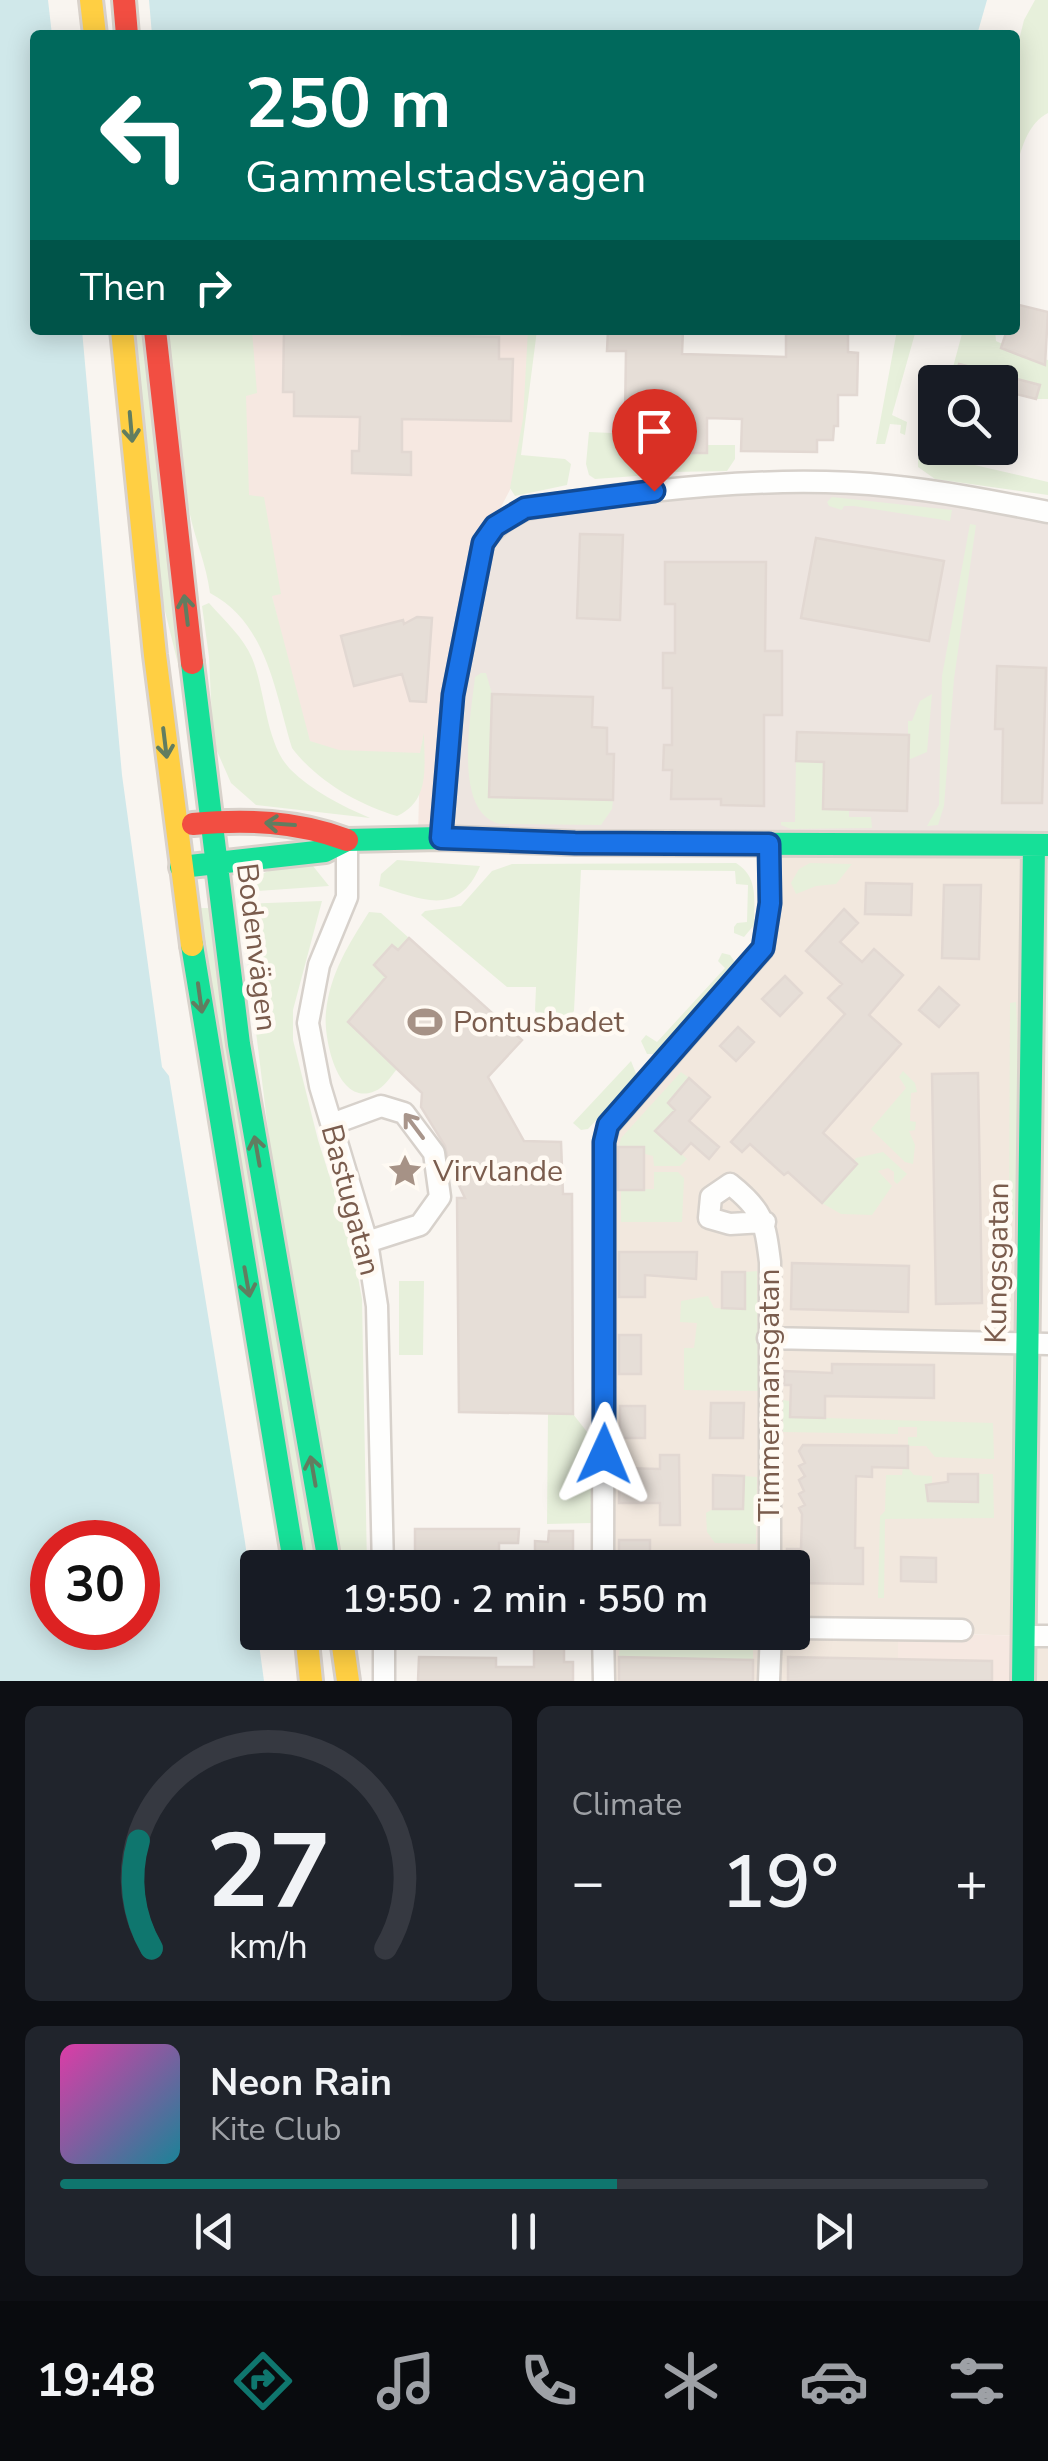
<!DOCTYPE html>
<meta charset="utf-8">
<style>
:root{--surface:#171b24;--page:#20242c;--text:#f1f3f6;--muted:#9ea1a6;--line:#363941;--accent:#0f766e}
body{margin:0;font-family:"Nunito Sans",sans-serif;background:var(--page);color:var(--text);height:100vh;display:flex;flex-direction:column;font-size:38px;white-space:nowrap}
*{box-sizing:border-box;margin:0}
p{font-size:32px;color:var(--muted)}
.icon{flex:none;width:55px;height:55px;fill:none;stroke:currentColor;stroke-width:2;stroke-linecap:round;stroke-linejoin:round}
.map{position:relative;height:1681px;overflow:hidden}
.drawer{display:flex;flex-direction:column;gap:25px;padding:25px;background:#0d0f14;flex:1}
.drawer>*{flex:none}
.hud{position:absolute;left:30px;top:30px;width:990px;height:305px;border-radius:10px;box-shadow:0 5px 25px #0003;background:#00695c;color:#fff;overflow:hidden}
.buttons{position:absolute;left:918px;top:365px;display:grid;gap:20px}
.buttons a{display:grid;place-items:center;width:100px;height:100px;border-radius:10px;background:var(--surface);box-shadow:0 5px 25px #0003;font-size:50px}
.speed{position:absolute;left:30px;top:1520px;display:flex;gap:20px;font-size:50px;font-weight:700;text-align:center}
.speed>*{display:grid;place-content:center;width:130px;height:130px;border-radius:50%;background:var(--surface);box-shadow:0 5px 25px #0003;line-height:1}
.speed .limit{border:15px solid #d22;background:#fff;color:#111}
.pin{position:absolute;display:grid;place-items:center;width:85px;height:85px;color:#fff;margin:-102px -42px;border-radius:50% 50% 50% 0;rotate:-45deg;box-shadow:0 0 10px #0007}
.pin .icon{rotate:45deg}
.me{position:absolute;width:110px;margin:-55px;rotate:1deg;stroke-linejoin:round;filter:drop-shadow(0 0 8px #0008)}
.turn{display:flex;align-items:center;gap:35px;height:210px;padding:0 50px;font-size:45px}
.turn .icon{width:130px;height:130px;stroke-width:2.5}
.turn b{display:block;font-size:70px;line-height:85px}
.then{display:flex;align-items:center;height:95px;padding:0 50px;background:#0003;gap:20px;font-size:38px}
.big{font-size:75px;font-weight:600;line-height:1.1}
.drawer .tile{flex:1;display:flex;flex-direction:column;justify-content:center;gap:15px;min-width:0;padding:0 35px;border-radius:15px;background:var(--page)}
.drawer .dial{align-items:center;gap:0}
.dial svg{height:260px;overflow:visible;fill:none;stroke:var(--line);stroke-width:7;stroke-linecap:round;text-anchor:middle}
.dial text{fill:var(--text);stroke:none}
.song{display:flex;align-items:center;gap:30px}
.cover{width:120px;height:120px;border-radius:15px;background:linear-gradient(135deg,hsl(320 70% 55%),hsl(190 70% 35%))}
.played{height:10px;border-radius:5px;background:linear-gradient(90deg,var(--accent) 60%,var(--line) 60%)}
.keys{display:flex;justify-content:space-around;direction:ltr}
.heat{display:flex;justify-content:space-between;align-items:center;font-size:55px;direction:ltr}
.drawer .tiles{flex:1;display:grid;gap:25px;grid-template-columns:1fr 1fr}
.tile:last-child{grid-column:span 2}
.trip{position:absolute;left:240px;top:1550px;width:570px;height:100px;border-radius:10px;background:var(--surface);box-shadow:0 5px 25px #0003;font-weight:600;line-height:100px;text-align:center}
.tabs{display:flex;height:160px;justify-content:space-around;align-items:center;background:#090b0e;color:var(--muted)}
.tabs .icon{width:70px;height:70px}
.tabs .selected{color:var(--accent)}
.tabs b{font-size:45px;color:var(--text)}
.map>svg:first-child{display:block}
</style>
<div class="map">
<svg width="1048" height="1681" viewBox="0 0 1048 1681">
<rect width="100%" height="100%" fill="#f9f5f0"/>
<path fill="#f2e8de" d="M772 843 1036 846 1024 1635 1048 1636V1681H1024V1636L899 1632 898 1681H603V1633L792 1632V1568L604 1567 606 1137 767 937Z"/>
<path fill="#f6e8e1" d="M243 330H528V392L513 484 490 528 443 836H418L420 756 338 753 307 740 247 494Z
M898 1632 1024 1636V1681H898Z"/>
<path fill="#ede5e0" d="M801 483 1048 516V846L443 836 474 595 490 528 587 497Z"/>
<path fill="#e7f0db" d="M1035 0H1048V113C1029 123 1022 145 1017 166L1015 56 1024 20Z
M135 330H144L178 664 161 595Z
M168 330H252L257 393 246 396 249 495 264 497 281 594 272 596 310 741 339 750 420 753 424 733C424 765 431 801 397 816 359 805 317 781 292 748 275 692 267 623 210 593 206 563 195 540 189 510 176 452 175 389 168 330Z
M528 330H537L521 455 565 459 571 464 567 485 515 496 510 488 523 419Z
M897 330H916L892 415 907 422 905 435 900 433 901 425 890 424 885 444H876Z
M963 330H995L996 341 1024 354 1048 360V399H1036L1039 385 960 364 954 382H949Z
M589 432 657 435 656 470 650 475 595 479 589 475 586 464Z
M707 445H735V459L727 471 671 472 667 469V454L706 453Z
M927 454 1048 482V495L935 479 918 467V457Z
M832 497 952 510 950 521 854 506H844L842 510 829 506 827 502Z
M970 524 976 525 954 679 944 806 938 825 927 826 939 805 942 676Z
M209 603C225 621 243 637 252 658 266 692 265 742 290 769 312 791 342 806 370 818L256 805 231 783 213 742 209 657 202 606Z
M481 673H486L492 694 489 797 613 800 612 809 601 825 500 824C452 813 471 715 475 677Z
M932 694 927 752 908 760V721H912L920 701Z
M796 761 824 762 849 809V817H871L872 828 791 829 781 825V822H795Z
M397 860 480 866C458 918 421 899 379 886L381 874Z
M736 863C759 877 754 901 754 925L744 937 734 933V927L737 923 747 922 748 885 736 884 735 871 581 870 574 1011 559 1031 535 1011 536 987H507L421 915 425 911 461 906 492 871 512 864Z
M810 863 852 864 836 884 816 886 796 894 791 883 799 869Z
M313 866 329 886 245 892C258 865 286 868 313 866Z
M322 901 293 1010V1040L318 1140 353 1250 362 1299 367 1567H343L271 1154 244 934 243 904Z
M198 908H211L319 1567H309Z
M369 912 381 913 409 938 398 950 391 945 374 965 386 977 349 1022 397 1069C391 1076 384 1088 375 1091 337 1108 323 1036 326 1012 330 973 349 944 369 912Z
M722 953 730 955 737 965 657 1054H647L641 1041 646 1035 657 1042 725 968 718 961Z
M1016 1002 1017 1023V1219L1009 1218 1010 1003Z
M631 1061 637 1076 588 1129 581 1130 573 1123Z
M903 1071 915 1083 917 1092 911 1093 910 1121 916 1122 915 1130 909 1131 915 1145 913 1164 905 1162 871 1129 906 1088 899 1077Z
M681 1072 689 1078 668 1103 692 1125 700 1128 701 1133 691 1143 666 1121 656 1131 687 1159 680 1166H654L653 1156 619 1147 621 1138Z
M883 1152 907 1174 897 1184 894 1181V1172L888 1168 878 1171 892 1186 872 1215 841 1214 822 1203 857 1165 854 1161 856 1158Z
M654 1172H678L684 1178 682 1222H621V1190L654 1189Z
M757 1271 758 1391 684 1390V1348H694L697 1323 680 1322 681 1301 708 1296 714 1308 744 1309 745 1272Z
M399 1281H424L423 1355H399Z
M783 1400 789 1401 790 1417 993 1423 994 1459 935 1457 926 1446H908V1437H917V1427H898V1434L783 1432Z
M548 1413 573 1414 591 1437 592 1523 547 1524Z
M903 1468H908L914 1475 932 1476V1484L926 1485 928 1500 977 1502 978 1474H993L994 1518 885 1519 884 1598H878L880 1516 885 1511 886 1475H902Z
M744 1476 757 1477 756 1544 715 1543 707 1532 706 1513 713 1509H743Z
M627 1639H744L753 1645V1660L619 1657 620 1643Z"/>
<path fill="#d0e8ea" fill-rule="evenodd" d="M0 0H48L52 35H35V330H82L122 775 162 1067 169 1076 245 1542 264 1681H0ZM52 1542H138V1628H52Z
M149 0H987L977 35H152Z"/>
<path fill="#e6ded7" stroke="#e2d8d2" stroke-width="2.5" d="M1015 304 1048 312 1045 365 1001 348 1007 330H1015Z
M284 330H402V335L499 337V359H513L511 421 402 419V452H411V475L352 473V451H359L360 417 294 416V392H283Z
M608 330H683L682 354 786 357V330H848V352L858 353 857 395H838V426H834L833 440H817V452L741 451 742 419 707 418V453H672L673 418 625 416 626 351H607Z
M959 364 1040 385 1036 399 1000 390V382H972L955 378Z
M580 534 623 535 620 620 577 618Z
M816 538 944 561 929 641 801 618Z
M665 562H766L765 651H782V715H764V806L721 805V799H671L672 770H663L664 745H672V688H663V653H675V604H665Z
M417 617 432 618 426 702 410 701 402 674 354 686 341 636 403 620 404 624Z
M997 666 1046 668 1042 803H1002L1003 729H995Z
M492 694 593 697 592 727 607 728V754H614L613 800 489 797Z
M797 732 909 735 907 811 823 809 824 762 796 761Z
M866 883 912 884 911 915 865 914Z
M944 885H981L979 959 942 958Z
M844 909 858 923 840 942 862 962 874 949 903 975 869 1015 901 1044 823 1133 857 1164 822 1203 788 1172 784 1175 750 1144 742 1152 731 1142 845 1014 828 998 842 984 806 951Z
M409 938 522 1040 488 1077 524 1141 561 1142 563 1194H572L573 1414 459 1412 457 1198H465L449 1164 445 1146 421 1107 422 1093 348 1022 386 977 374 965 392 945 398 950Z
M785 976 802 993 780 1016 762 999Z
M939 987 959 1005 939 1027 919 1010Z
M738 1027 754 1042 736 1061 720 1046Z
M978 1073 982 1303 936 1304 932 1074Z
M689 1078 710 1097 689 1121 719 1147 709 1159 691 1143 681 1154 655 1131 675 1110 668 1103Z
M618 1147H644V1190H618Z
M619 1252H697L696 1279 645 1275V1297H619Z
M792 1263 909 1266 908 1312 791 1309Z
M722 1272H745V1309L722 1308Z
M619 1335H641V1374H619Z
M832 1364 934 1365V1398L825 1396V1418L790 1417 791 1385H784V1371L832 1373Z
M711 1403H744L743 1438H710Z
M620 1406H645V1438H620Z
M803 1445 908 1446V1468L872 1467V1477L856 1476 855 1548H863V1584L792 1583V1568H786L787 1549H801L802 1514 799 1508 805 1505 799 1494 804 1491 799 1480 805 1476 799 1466 805 1463 799 1451Z
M660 1455H679L680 1525H660V1503H619L620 1468 660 1469Z
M948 1474H978V1502L928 1501 926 1485 948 1482Z
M713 1475 744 1476 743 1509H713Z
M415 1529H519L518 1543H499V1568H415Z
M549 1531H573V1568H535V1541L548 1542Z
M619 1540H650V1568H619Z
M901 1557 936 1558V1582L901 1581Z
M534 1632H564V1662H573V1681H418L419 1657 496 1658V1667H534Z
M619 1657 753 1660V1681H619Z
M788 1657 992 1661V1681H788Z"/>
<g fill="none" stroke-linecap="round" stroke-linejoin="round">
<g stroke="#d7d1cb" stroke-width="25">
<path id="street" d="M441 838 453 695 483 543C497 523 505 520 525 509 641 490 772 474 890 486 941 491 997 502 1048 512
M347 840V897L319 965 308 1023 320 1086 367 1242 377 1306 383 1568
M332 1124 381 1106 404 1113 434 1153 440 1197 420 1225 367 1242
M765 1222 730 1224 709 1218 711 1197 730 1184C763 1210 765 1222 770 1262V1568
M768 1338 1048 1344
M603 1568 604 1142 609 1125 763 949 770 903 769 844
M792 1628 962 1630
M384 1632V1681
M603 1632 604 1681
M1023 1636H1048
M769 1681 771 1632"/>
</g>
<g stroke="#d9d2cb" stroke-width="28">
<path id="fast" d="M192 663 239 1044 330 1568
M181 867 325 851 347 840 441 838 575 843 1048 845
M192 945 295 1568
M1023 1681 1034 845"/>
</g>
<g stroke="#d9d2cb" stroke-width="28">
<path id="slow" d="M91 0 95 35
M122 330 155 655 192 945
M306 1632 311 1681
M341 1632 348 1681"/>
</g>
<g stroke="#d9d2cb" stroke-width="28">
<path id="jam" d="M124 0 127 35
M155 330 192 663
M193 824C246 819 297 821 347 840"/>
</g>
<use href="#street" stroke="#fefefd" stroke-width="20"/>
<use href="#fast" stroke="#16e098" stroke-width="22"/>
<use href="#slow" stroke="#ffcf43" stroke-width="22"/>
<use href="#jam" stroke="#f24e42" stroke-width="22"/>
</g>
<defs><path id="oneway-shaft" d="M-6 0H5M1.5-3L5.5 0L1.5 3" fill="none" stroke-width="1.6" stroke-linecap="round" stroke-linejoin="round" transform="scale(2.5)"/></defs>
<g stroke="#617d60">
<use href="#oneway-shaft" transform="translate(131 427) rotate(85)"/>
<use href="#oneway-shaft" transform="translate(186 610) rotate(-97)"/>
<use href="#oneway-shaft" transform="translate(165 743) rotate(83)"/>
<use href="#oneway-shaft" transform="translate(280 824) rotate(-176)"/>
<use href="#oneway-shaft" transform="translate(200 998) rotate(82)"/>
<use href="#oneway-shaft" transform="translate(257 1151) rotate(-100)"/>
<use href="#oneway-shaft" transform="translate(247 1282) rotate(80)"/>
<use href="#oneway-shaft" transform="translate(313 1471) rotate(-100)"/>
</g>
<use stroke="#a8958b" href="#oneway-shaft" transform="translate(414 1126) rotate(-127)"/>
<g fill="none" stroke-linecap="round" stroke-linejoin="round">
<g stroke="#114b97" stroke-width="25">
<path id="route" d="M604 1454V1142L608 1125 763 948 770 903 769 844 575 843 441 838 453 695 483 543 495 526 525 508 654 491"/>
</g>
<use href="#route" stroke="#1a73e8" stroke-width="18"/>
</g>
<defs>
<g id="stadium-bare" transform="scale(2.7)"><path d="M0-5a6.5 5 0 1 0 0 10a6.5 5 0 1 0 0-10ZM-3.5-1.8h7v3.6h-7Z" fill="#a69286" stroke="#fffaf3" stroke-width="2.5" paint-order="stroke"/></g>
<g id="sight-bare" transform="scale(2.7)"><path d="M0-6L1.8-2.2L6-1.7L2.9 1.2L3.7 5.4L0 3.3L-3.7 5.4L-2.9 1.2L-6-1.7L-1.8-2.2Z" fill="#a69286" stroke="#fffaf3" stroke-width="2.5" paint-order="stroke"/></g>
</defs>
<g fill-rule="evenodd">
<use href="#stadium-bare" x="425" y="1022"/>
<use href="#sight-bare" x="405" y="1171"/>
</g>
<g text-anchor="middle" stroke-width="9" stroke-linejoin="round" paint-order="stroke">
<g font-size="30" fill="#7a5c4d" stroke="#fffaf3">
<text transform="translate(257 947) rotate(83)" y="10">Bodenvägen</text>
<text transform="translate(351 1200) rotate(75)" y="10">Bastugatan</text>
<text transform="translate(997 1263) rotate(-89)" y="10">Kungsgatan</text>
<text transform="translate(769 1395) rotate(-90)" y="10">Timmermansgatan</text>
</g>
<g font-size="30" fill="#7a5c4d" stroke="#fffaf3" text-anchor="start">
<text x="453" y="1032">Pontusbadet</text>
<text x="433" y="1181">Virvlande</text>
</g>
</g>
</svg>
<div class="buttons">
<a><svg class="icon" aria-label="search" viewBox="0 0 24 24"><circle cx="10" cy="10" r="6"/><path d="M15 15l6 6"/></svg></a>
</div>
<div class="speed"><div class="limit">30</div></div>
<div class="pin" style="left:654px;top:491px;background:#d93025"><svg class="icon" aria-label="arrive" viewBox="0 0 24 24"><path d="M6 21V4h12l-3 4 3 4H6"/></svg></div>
<svg class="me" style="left:604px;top:1454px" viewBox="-20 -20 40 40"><path d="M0-17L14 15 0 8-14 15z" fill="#1a73e8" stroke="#fff" stroke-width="4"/></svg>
<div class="trip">19:50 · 2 min · 550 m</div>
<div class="hud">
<div class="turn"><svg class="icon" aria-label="left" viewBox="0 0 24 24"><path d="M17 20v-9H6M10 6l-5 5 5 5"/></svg><div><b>250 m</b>Gammelstadsvägen</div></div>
<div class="then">Then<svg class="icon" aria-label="right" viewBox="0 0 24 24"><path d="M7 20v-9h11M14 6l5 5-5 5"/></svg></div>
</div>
</div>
<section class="drawer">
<div class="tiles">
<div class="tile dial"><svg viewBox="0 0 100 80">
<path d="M14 69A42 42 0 1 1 86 69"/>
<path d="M14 69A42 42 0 0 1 10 36" stroke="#0f766e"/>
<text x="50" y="56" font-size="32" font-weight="700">27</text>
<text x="50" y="72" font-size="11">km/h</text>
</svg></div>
<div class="tile"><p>Climate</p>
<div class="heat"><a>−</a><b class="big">19°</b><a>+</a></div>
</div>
<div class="tile">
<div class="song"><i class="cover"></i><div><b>Neon Rain</b><p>Kite Club</p></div></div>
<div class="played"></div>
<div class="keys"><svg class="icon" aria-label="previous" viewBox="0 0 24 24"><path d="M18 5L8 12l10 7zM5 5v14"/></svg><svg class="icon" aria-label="pause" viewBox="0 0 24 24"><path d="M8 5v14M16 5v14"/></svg><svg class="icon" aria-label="next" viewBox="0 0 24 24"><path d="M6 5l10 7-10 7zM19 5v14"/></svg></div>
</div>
</div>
</section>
<nav class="tabs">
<b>19:48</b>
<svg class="icon selected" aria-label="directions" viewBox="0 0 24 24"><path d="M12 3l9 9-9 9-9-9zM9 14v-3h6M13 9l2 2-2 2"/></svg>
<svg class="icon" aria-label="music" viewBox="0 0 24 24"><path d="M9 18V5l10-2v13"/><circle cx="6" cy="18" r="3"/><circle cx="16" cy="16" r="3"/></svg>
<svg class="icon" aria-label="phone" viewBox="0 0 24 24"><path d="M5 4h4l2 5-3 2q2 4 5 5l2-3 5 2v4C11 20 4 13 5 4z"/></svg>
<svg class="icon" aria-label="climate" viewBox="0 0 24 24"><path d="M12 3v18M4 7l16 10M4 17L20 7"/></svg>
<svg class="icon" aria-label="car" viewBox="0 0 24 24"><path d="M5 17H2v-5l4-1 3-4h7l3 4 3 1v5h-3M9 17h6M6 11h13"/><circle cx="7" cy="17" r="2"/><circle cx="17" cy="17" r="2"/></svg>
<svg class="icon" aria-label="filters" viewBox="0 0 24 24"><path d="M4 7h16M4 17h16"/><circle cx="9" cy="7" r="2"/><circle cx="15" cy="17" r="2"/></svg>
</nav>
